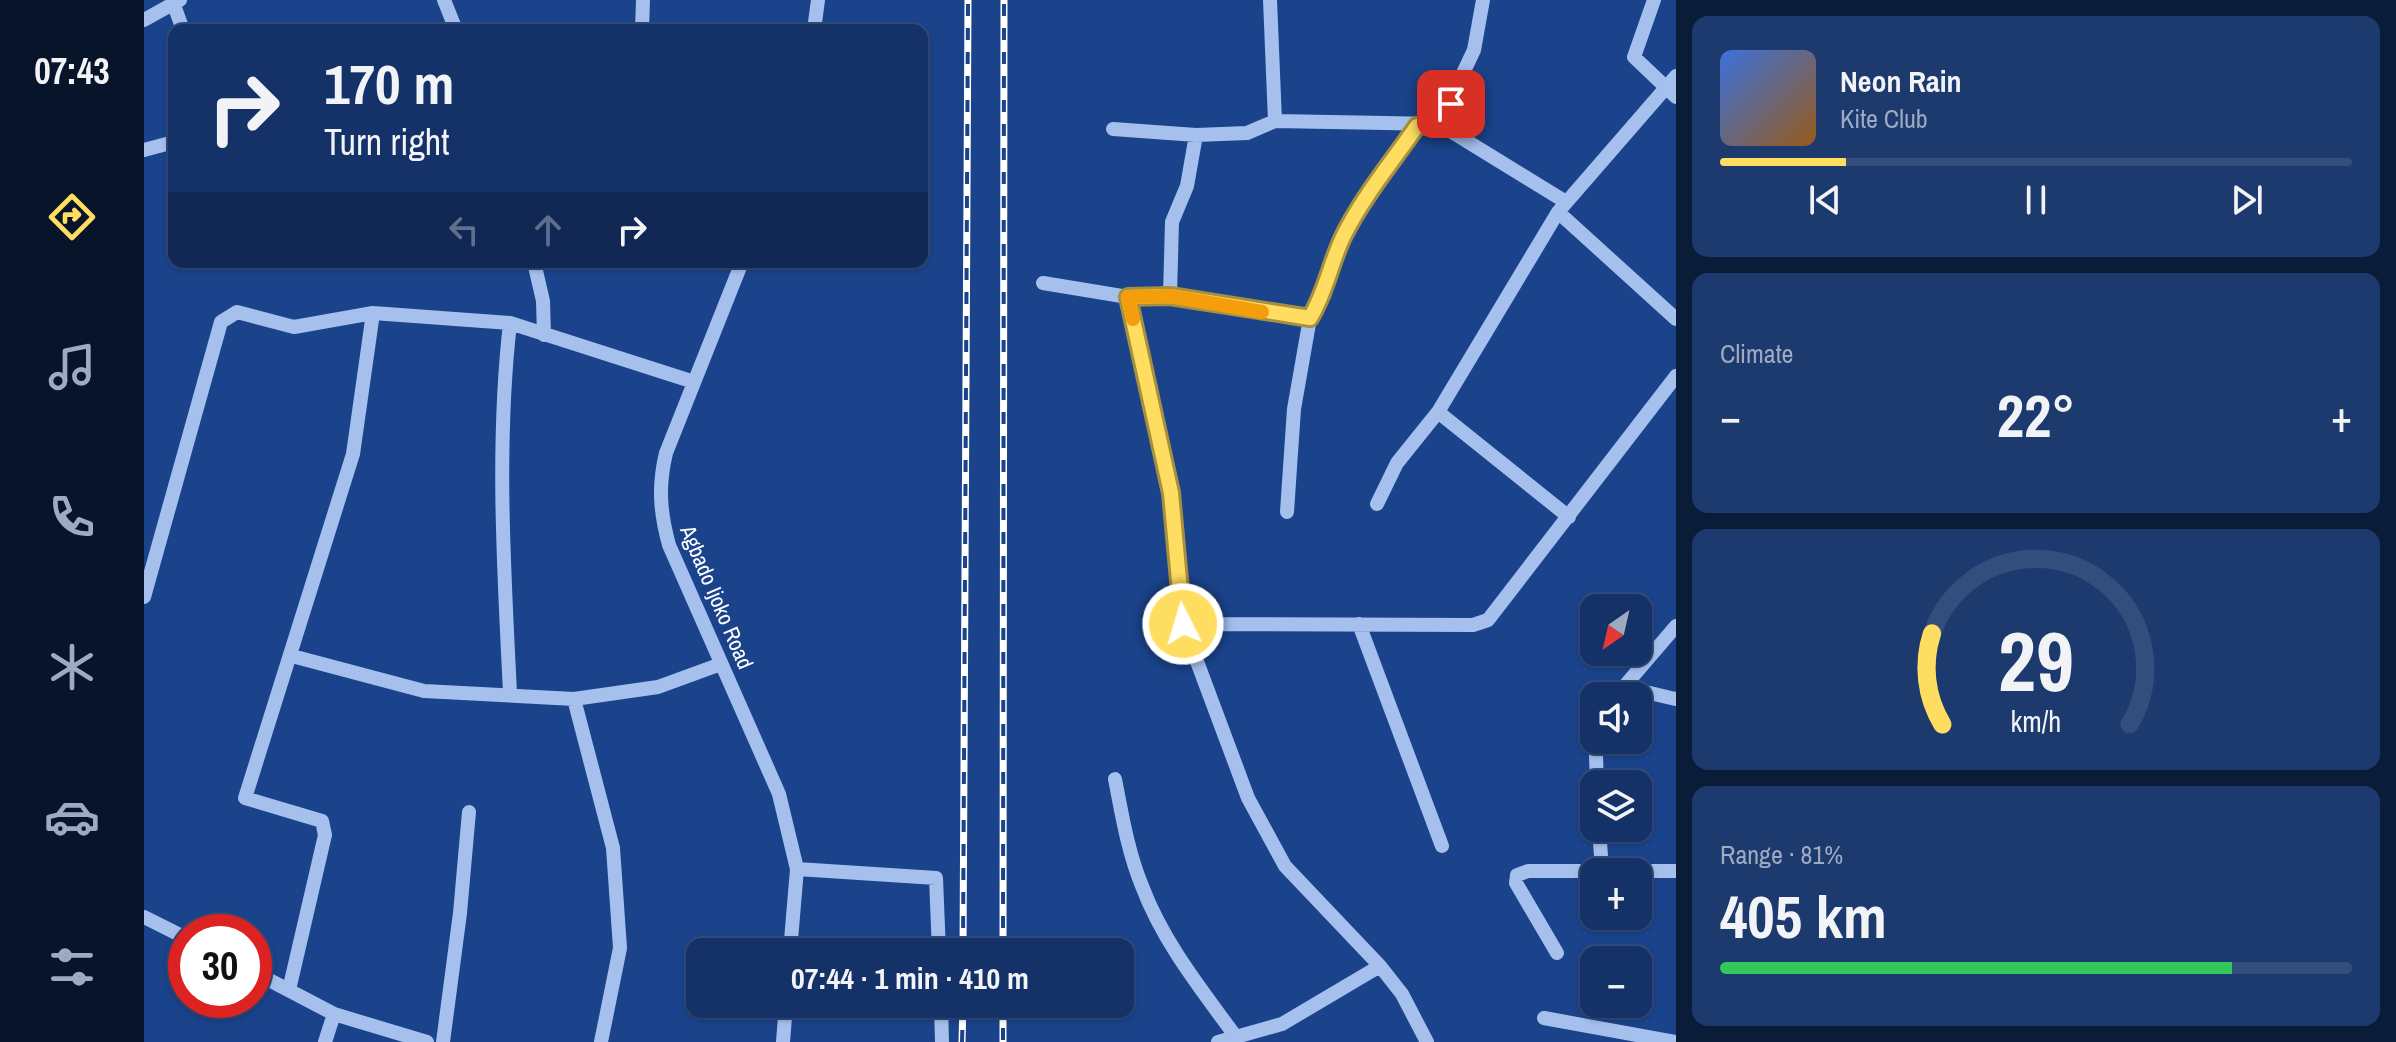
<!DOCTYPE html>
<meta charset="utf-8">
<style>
:root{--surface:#143268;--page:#1d3a6e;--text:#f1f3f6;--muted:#9daac0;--line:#334d7c;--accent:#ffdd61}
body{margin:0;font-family:"Archivo Narrow",sans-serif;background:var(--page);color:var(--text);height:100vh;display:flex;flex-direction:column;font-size:30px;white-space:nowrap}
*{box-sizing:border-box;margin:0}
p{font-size:26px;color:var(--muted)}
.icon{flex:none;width:44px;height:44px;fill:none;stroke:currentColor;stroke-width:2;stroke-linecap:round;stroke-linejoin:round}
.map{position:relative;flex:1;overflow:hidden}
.panel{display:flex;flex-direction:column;gap:16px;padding:16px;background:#0b1c39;width:720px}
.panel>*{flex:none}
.guide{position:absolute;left:24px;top:24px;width:760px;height:244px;border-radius:16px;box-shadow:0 2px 6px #0004,0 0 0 2px var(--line);background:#143268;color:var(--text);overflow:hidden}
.needle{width:52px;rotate:214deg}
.buttons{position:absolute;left:1436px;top:594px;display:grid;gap:16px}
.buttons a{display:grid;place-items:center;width:72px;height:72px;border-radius:16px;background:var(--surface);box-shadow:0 2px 6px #0004,0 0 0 2px var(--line);font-size:40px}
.speed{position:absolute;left:24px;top:914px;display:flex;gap:16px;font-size:40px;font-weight:700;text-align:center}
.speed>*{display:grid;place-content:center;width:104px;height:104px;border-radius:50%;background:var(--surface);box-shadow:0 2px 6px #0004,0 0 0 2px var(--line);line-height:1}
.speed .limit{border:12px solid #d22;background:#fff;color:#111}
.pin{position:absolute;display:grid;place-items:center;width:68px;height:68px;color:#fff;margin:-34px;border-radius:16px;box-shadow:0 4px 12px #0006}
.me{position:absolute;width:88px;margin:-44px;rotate:355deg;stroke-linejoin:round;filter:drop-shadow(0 0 6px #0008)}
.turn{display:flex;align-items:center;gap:28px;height:168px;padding:0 24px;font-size:36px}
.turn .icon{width:104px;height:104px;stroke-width:2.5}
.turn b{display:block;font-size:56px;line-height:68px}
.lanes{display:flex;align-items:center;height:76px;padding:0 24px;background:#0003;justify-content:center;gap:40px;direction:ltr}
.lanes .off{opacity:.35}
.big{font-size:60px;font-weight:700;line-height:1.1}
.panel .card{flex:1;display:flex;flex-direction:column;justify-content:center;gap:12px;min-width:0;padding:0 28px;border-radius:16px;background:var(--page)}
.panel .dial{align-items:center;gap:0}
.dial svg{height:208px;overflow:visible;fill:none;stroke:var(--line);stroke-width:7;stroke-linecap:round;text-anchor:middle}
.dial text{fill:var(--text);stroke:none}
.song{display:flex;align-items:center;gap:24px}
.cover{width:96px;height:96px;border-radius:12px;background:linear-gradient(135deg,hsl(220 70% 55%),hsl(30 70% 35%))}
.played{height:8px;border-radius:4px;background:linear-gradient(90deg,var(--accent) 20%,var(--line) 20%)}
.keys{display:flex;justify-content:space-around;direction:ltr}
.heat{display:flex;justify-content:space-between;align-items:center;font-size:44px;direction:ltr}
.charge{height:12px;border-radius:6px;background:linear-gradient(90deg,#34c759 81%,var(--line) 0)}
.trip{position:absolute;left:542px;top:938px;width:448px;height:80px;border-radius:16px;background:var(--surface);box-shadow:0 2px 6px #0004,0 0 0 2px var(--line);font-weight:700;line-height:80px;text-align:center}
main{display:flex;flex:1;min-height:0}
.tab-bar{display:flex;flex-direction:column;width:144px;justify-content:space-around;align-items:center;background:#08142a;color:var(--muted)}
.tab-bar .icon{width:56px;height:56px}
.tab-bar .active{color:var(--accent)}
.tab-bar b{font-size:36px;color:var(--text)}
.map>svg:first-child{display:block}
</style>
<main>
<nav class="tab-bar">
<b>07:43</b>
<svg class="icon active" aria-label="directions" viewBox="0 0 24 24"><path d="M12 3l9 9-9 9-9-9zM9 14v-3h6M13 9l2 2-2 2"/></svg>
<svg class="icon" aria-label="music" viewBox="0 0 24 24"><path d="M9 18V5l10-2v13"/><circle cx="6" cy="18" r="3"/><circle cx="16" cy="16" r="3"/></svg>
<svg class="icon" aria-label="phone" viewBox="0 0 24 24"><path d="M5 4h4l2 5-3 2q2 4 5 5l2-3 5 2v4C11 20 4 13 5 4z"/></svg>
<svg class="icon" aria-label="climate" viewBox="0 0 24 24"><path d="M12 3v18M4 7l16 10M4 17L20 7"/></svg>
<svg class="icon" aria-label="car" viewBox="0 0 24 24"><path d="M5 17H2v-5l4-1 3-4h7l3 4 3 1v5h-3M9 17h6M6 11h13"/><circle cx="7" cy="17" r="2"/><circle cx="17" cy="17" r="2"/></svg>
<svg class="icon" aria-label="filters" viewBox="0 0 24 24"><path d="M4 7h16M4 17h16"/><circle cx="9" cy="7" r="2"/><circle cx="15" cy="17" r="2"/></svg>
</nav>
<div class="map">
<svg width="1532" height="1042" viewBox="0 0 1532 1042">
<rect width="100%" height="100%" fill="#1a438b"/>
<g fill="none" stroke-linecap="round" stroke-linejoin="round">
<path stroke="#a5c0ed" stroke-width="14" d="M300 0 312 30
M1126 0 1131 121
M1510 0 1490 57 1532 97
M30 5 39 30
M0 20 36 0
M498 30 499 0
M670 30 674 0
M1295 124 1330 50 1339 0
M969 129 1052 135 1103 133 1131 121 1295 124 1422 202
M0 150 30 142
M1414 212 1532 319
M390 262 399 301 400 335
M598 262 522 453C514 486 516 512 525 545L635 794 653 869 646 952
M899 283 984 297 1026 296 1166 318 1180 296 1199 237 1273 126
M1026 296 1028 222 1043 186 1052 135
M984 297 1027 493 1039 624 1104 798 1141 866 1236 966 1258 994 1283 1042
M366 323C352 447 360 569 366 693
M1294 412 1425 517
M1233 504 1253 463 1294 412 1414 212 1532 76
M1143 512 1150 409 1166 318
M0 597 77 322 93 312 150 327 229 313 366 323 550 382
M1039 624 1329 625 1344 620 1532 376
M1215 624 1298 846
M148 656 280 691 430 699 514 687 577 664
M1478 689 1532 626
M1452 696C1470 680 1510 695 1532 699
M430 699 469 848 476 948 457 1042
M1450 699 1453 784
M971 779C978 815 984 852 998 886 1019 942 1057 989 1092 1037
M1455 828 1458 870
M653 869 792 878 795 952
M0 917 42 938
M1413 953 1372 883 1373 875 1384 871H1532
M110 972 190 1014 283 1042
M145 990 181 835 178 821 101 798 209 454 229 313
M797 1004 798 1042
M1400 1018 1531 1042
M181 1042 190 1014
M299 1042 316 913 325 812
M639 1042 642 1004
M1074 1042 1138 1024 1236 966"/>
<g stroke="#fff" stroke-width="7">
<path id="rail" d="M819 952 824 0
M859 952 860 0
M859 1004V1042
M818 1042 819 1004"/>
</g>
<use href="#rail" stroke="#1a438b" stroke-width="4" stroke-dasharray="12" stroke-linecap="butt"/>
</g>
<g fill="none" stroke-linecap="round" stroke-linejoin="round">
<g stroke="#a6903f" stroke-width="20">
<path id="route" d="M1039 624 1027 493 984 297 1026 296 1166 318C1182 292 1186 264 1199 237 1218 198 1248 162 1273 126L1295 124 1307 104"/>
</g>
<use href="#route" stroke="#ffdd61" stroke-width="14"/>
<path stroke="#f59e0b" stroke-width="14" d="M989 319 984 297 1026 296 1118 312"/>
</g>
<g text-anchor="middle" stroke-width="8" stroke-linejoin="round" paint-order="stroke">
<g font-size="22" fill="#fff" stroke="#1a438b">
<text transform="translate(573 597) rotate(67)" y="8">Agbado Ijoko Road</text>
</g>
</g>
</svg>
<div class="buttons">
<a><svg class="needle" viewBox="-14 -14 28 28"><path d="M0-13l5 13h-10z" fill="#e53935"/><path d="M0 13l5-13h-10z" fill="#9daac0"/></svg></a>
<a><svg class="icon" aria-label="sound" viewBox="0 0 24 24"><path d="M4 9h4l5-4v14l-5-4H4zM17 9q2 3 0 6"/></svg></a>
<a><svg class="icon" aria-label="layers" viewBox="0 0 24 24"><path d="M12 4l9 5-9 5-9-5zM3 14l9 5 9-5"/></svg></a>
<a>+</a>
<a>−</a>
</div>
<div class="speed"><div class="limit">30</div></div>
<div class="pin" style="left:1307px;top:104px;background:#d93025"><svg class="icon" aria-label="arrive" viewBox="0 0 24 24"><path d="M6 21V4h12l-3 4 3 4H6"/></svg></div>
<svg class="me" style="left:1039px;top:624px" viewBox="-20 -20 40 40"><circle r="17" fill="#ffdd61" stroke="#fff" stroke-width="3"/><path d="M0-11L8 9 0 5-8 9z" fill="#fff"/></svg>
<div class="trip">07:44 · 1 min · 410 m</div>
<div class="guide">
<div class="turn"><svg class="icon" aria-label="right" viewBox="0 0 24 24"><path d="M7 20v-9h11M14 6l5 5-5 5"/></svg><div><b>170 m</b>Turn right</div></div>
<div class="lanes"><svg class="icon off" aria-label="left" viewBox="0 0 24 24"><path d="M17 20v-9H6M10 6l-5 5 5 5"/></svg><svg class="icon off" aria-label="ahead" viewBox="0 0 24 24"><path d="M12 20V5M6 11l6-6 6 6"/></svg><svg class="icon" aria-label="right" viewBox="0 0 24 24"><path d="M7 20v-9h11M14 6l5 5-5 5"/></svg></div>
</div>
</div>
<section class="panel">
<div class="card">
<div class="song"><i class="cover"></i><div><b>Neon Rain</b><p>Kite Club</p></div></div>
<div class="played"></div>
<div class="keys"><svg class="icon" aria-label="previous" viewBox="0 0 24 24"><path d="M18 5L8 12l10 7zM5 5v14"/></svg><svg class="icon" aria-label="pause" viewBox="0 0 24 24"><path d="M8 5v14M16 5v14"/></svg><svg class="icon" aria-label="next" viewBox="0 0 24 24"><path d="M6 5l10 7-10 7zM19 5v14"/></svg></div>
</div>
<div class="card"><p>Climate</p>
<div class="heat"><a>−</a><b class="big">22°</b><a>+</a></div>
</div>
<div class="card dial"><svg viewBox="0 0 100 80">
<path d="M14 69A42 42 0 1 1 86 69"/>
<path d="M14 69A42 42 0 0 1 10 34" stroke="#ffdd61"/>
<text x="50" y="56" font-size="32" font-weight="700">29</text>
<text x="50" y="72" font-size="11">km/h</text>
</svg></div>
<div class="card"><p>Range · 81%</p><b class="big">405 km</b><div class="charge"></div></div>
</section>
</main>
